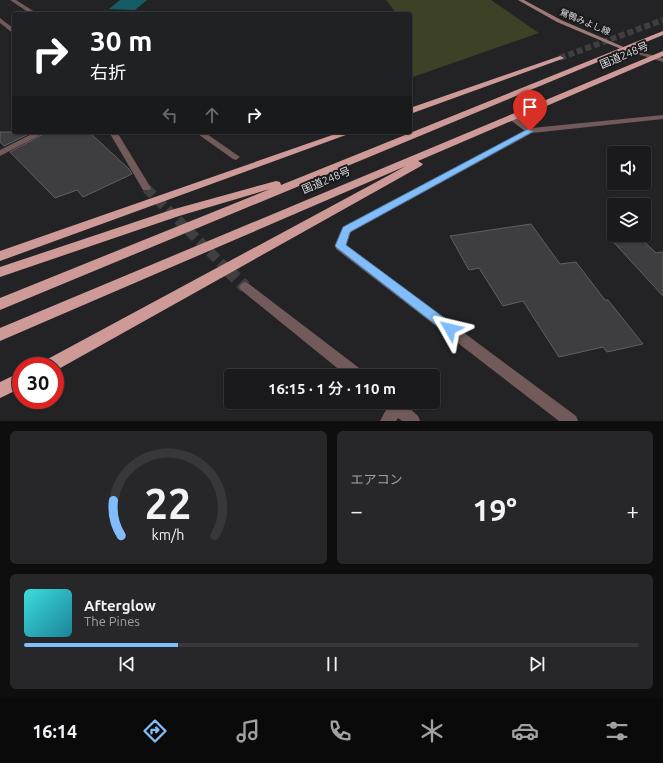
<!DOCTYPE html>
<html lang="ja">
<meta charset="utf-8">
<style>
:root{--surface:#1a1a1c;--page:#272729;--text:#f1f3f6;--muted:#9fa1a3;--line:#38383b;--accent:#80bdfa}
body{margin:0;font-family:Ubuntu,"Noto Sans JP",sans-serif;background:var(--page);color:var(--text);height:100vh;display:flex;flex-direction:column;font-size:15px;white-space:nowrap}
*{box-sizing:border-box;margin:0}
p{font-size:13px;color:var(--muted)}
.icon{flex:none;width:22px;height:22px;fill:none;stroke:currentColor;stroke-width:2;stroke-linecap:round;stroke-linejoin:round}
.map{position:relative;height:421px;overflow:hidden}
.sheet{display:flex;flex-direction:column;gap:10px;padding:10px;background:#0e0e0f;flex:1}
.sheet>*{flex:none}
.top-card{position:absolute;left:12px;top:12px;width:400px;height:122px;border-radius:4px;box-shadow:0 1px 3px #0004,0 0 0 1px var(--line);background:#202124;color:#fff;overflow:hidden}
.tools{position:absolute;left:607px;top:146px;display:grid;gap:8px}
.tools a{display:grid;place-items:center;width:44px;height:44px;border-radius:4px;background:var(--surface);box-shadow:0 1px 3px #0004,0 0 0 1px var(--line);font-size:20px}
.speed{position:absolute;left:12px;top:357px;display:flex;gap:8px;font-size:20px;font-weight:700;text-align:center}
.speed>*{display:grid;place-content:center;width:52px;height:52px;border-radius:50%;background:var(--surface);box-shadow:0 1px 3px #0004,0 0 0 1px var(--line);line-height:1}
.speed .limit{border:6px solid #d22;background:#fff;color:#111}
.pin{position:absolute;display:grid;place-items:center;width:34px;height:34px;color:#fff;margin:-41px -17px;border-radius:50% 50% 50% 0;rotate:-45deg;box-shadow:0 0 4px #0007}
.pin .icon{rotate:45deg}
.me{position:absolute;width:44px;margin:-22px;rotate:307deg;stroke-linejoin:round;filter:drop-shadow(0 0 3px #0008)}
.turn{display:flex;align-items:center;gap:14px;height:84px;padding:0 12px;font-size:18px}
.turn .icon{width:52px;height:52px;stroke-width:2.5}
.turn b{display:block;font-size:28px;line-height:34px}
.lanes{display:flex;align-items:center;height:38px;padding:0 12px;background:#0003;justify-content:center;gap:20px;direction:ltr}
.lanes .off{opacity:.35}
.big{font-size:30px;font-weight:600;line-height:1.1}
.sheet .tile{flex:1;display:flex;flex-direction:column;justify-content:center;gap:6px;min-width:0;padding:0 14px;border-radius:6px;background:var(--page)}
.sheet .dial{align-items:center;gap:0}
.dial svg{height:104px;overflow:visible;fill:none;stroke:var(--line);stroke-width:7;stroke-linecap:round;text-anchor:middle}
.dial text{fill:var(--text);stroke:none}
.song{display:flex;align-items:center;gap:12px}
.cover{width:48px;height:48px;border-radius:6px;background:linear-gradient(135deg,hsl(180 70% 55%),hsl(190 70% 35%))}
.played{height:4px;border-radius:2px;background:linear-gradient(90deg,var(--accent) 25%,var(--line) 25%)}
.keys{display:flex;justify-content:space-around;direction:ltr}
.heat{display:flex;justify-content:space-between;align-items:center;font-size:22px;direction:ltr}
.sheet .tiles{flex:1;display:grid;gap:10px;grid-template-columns:1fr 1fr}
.tile:last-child{grid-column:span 2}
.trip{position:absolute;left:224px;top:369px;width:216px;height:40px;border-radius:4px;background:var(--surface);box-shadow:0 1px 3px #0004,0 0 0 1px var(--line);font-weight:600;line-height:40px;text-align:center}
.menu{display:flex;height:64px;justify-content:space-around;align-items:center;background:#0a0a0b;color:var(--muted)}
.menu .icon{width:28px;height:28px}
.menu .active{color:var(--accent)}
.menu b{font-size:18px;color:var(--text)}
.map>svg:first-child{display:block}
</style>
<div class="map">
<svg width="663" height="421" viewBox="0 0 663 421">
<rect width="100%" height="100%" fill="#232326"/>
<path fill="#3d4125" d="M386 0H491L539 33 410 78V14H397Z"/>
<path fill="#155c64" d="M120 0H147L135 10 109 9Z"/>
<path fill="#3e3d40" stroke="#605f62" d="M0 132H33L4 146 0 142Z
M47 132H89L129 169 132 174 83 197 77 190 55 198 10 152Z
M531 224 560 264 576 262 605 300H608L643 344 607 352 603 347 559 357 523 301 503 306 479 268 469 270 450 236Z
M607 235H637L656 253 663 252V296Z"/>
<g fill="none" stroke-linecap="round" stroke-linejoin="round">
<path stroke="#3f3f41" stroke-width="10" stroke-dasharray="10 5" stroke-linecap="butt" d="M146 188 228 270"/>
<path stroke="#3f3f41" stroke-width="13" stroke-dasharray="13 6" stroke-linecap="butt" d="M227 269 245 287"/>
<path stroke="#3f3f41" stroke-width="6" stroke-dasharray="6 3" stroke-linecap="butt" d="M560 58 663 20"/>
<path fill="#715a59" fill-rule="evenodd" d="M10 0H16L38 14H31Z
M0 18 14 29V34L0 23Z
M509 115H515L532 128 663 115V119L532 133 351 232 346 245 576 416 578 421H559L336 249 335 246 343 227 525 131 509 119Z
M36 132H46L0 156V150Z
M109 132H117L151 188 149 190H143Z
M195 132H204L240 157 236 160 233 159Z
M245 282 249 284 363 371 365 376H347L241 290 239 287 241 284Z
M384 402 404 403 418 416 420 421H402L398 418 396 421H380L387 408Z"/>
<path fill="#715a59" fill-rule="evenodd" d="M621 47 663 58V62L621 49Z"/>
<path fill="#9d7977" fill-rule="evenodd" d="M518 0H524L561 20 626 48 621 49 557 22Z"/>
<path fill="#ce9a98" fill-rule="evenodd" d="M663 31V35L0 310V298L270 189 179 216 0 277V267L171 210 276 181 280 182 281 185Z
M663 51V56L418 161 423 164 421 166 55 371V366H41L44 361 406 166 0 341V328Z
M560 56 564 58 562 59 410 114V108Z
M341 132H354L0 261V251Z
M21 372V388L0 398V382Z"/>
</g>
<path fill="#80bdfa" stroke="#537ba2" d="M528 129 534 131 350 232 346 245 454 325 455 329 454 332 450 334 445 332 337 248 335 246 343 227Z"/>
<g text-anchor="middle" stroke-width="4" stroke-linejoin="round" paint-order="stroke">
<g font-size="9" fill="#dbdbdd" stroke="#1a191c">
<text transform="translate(585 22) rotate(23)" y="3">鴛鴨みよし線</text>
</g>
<g font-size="11" fill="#dbdbdd" stroke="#1a191c">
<text transform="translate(624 55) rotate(-23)" y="4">国道248号</text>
<text transform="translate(326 180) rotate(-23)" y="4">国道248号</text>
</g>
</g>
</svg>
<div class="tools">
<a><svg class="icon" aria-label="sound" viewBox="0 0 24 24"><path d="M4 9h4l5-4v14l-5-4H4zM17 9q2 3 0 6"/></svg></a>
<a><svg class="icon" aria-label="layers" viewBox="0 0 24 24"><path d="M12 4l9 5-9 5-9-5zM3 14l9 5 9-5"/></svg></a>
</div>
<div class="speed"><div class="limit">30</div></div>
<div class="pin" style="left:530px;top:131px;background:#d93025"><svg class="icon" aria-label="arrive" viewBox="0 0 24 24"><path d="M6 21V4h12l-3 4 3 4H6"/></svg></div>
<svg class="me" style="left:450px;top:329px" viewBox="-20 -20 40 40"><path d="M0-17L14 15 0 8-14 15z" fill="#80bdfa" stroke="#fff" stroke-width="4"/></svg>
<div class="trip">16:15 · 1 分 · 110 m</div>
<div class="top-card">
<div class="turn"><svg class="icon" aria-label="right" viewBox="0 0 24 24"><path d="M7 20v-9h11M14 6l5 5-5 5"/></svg><div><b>30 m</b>右折</div></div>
<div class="lanes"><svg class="icon off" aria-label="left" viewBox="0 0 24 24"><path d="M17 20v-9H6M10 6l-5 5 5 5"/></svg><svg class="icon off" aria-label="ahead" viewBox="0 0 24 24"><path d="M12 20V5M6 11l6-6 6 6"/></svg><svg class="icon" aria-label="right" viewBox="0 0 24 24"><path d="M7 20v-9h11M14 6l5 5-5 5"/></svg></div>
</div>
</div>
<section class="sheet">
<div class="tiles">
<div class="tile dial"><svg viewBox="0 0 100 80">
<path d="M14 69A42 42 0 1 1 86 69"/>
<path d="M14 69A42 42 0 0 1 8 42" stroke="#80bdfa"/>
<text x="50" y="56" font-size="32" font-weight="700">22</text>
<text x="50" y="72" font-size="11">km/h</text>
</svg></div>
<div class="tile"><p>エアコン</p>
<div class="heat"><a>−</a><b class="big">19°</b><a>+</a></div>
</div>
<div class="tile">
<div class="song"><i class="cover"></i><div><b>Afterglow</b><p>The Pines</p></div></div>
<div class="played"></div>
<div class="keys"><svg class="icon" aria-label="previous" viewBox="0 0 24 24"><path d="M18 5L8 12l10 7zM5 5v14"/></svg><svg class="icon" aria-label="pause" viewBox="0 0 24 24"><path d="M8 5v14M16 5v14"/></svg><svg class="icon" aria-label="next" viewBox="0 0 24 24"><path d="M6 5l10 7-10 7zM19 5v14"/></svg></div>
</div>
</div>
</section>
<nav class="menu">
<b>16:14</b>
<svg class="icon active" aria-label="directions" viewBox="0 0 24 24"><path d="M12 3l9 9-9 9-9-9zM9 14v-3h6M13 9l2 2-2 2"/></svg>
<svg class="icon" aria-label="music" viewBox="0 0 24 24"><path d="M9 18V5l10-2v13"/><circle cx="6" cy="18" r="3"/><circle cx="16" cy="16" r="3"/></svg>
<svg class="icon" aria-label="phone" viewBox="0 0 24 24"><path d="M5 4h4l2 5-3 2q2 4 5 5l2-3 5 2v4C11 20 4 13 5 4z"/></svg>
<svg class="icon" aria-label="climate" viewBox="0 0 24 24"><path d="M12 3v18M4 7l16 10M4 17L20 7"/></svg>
<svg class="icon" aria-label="car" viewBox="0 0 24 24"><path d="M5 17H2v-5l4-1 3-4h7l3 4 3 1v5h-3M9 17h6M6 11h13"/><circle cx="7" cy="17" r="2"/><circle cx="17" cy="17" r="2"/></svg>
<svg class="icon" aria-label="filters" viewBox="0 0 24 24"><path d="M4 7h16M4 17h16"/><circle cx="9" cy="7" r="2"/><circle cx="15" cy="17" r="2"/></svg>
</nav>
